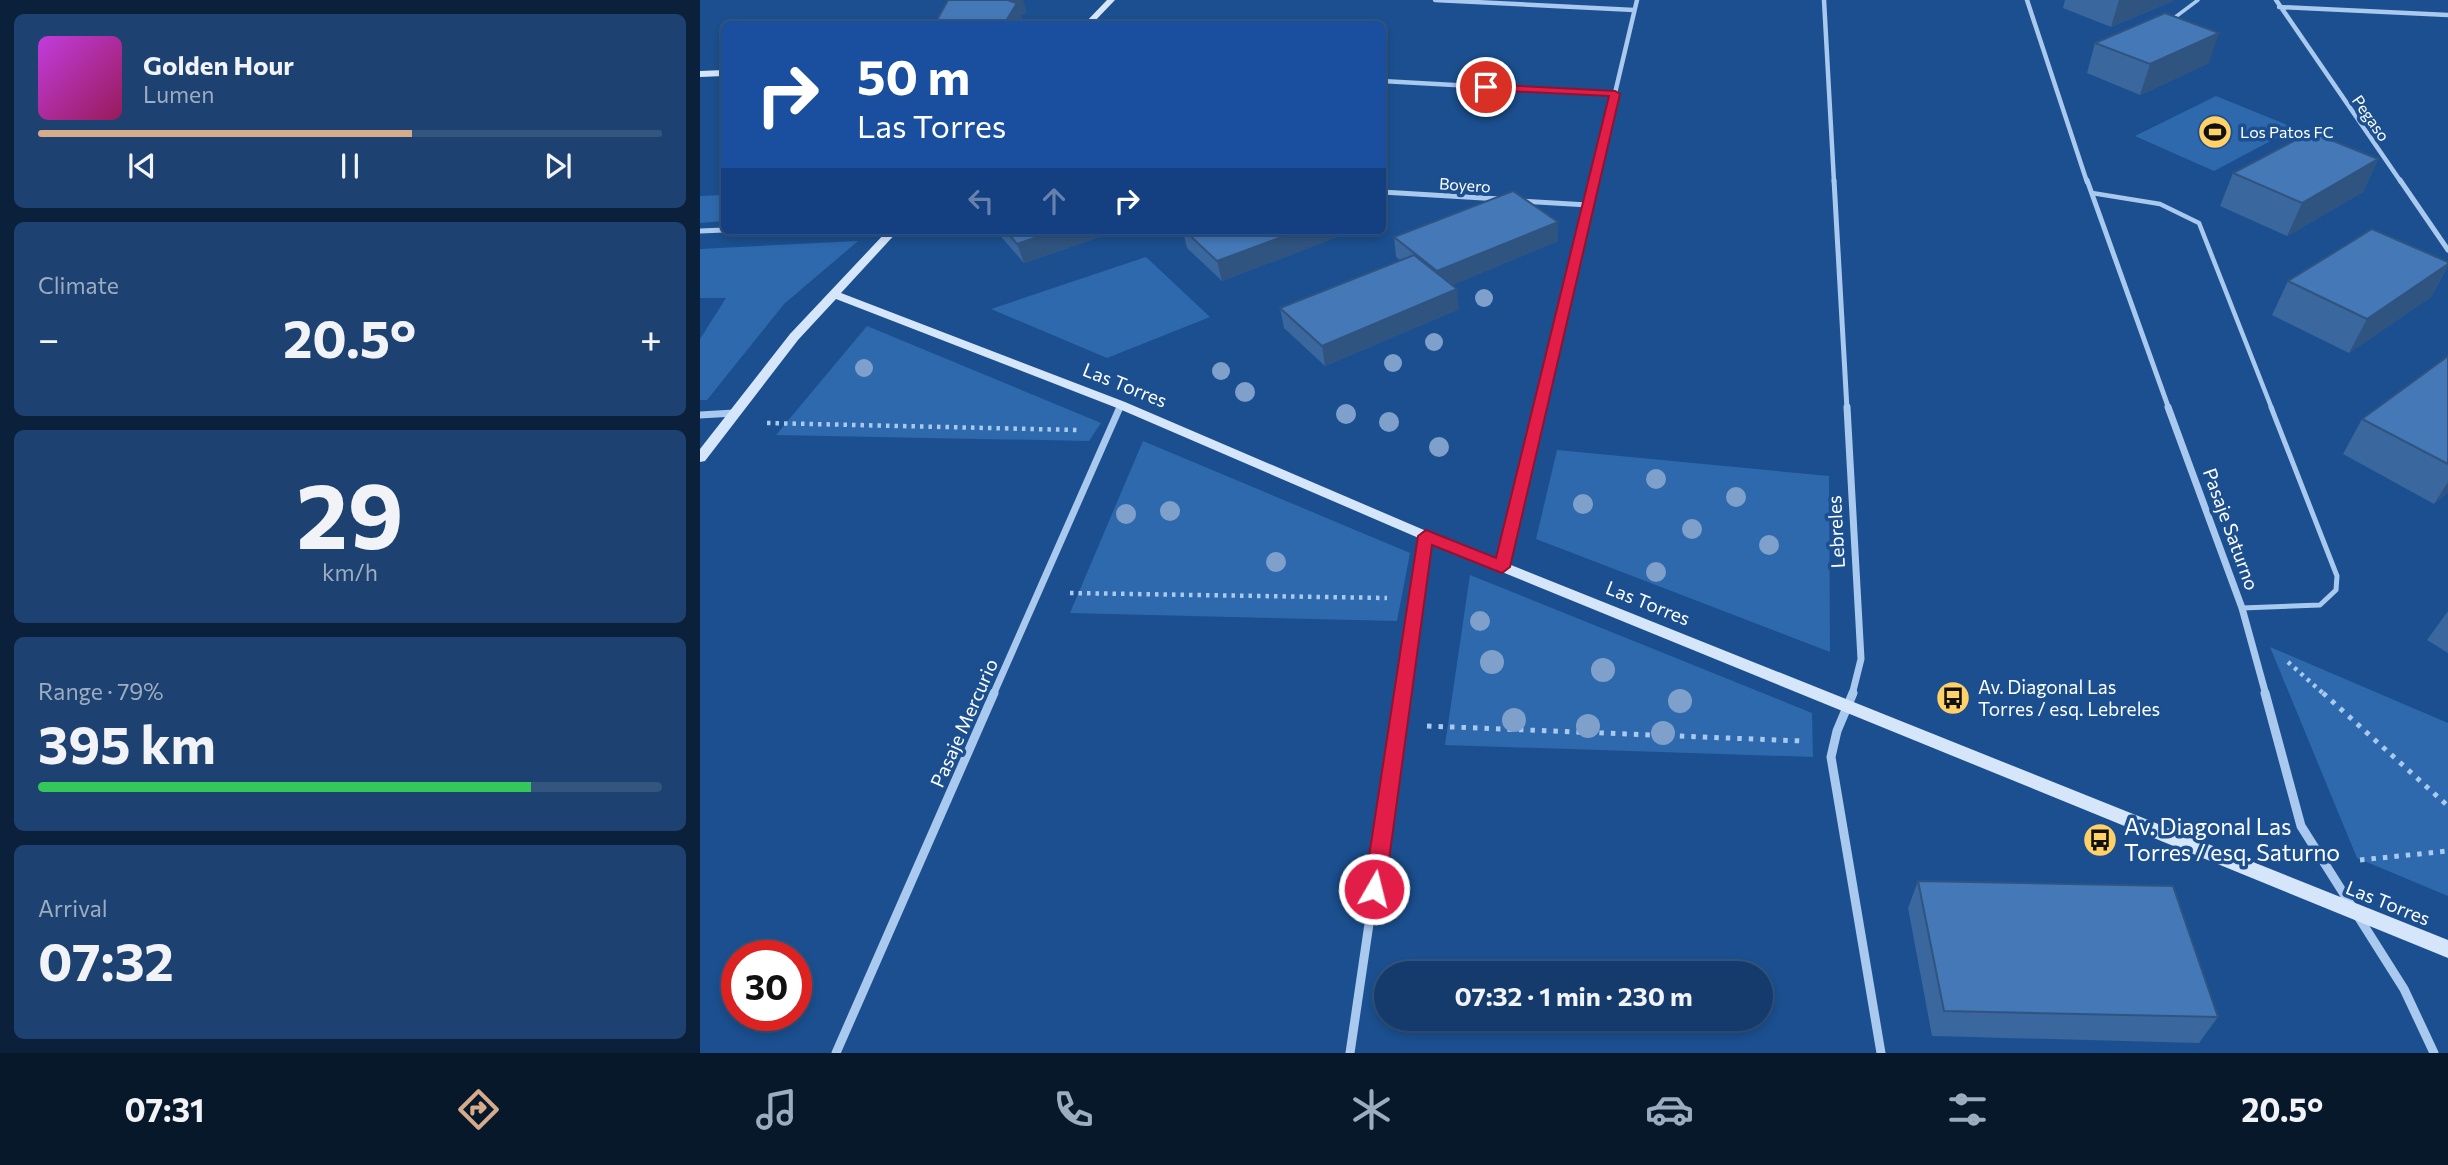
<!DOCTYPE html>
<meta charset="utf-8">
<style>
:root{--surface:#143b6b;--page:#1d4271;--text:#f1f3f6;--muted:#9dadc1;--line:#33557e;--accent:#d6ab8b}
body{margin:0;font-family:Commissioner,sans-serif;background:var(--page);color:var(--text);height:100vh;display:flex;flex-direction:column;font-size:26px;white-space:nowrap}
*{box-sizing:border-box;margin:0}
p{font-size:23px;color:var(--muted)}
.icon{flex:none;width:38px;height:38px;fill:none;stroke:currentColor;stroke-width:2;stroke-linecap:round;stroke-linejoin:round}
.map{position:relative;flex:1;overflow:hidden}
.sheet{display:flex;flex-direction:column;gap:14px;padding:14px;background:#0b203b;width:700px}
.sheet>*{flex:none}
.guide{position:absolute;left:21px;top:21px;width:665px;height:214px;border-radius:10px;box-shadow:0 4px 10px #0003,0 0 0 2px var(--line);background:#1a4fa0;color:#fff;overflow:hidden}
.speed{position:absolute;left:21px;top:940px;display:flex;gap:14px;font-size:35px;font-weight:700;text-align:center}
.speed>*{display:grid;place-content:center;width:91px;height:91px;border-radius:50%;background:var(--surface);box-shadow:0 4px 10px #0003,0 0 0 2px var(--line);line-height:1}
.speed .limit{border:10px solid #d22;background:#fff;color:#111}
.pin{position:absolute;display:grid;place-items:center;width:60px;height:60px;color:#fff;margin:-30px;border:4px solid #fff;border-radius:50%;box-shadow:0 2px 7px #0007}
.me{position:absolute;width:77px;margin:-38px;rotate:8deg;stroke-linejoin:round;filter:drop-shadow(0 0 5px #0008)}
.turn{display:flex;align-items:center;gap:24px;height:147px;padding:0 21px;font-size:32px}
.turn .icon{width:91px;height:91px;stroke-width:2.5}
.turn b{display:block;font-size:49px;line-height:60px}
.lanes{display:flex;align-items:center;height:66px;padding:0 21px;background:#0003;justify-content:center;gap:35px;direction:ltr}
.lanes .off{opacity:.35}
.big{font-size:52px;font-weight:700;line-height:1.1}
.sheet .widget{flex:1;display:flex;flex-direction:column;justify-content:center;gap:10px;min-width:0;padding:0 24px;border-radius:10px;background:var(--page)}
.sheet .dial{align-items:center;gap:0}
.dial b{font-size:91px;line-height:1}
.song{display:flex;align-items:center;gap:21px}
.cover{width:84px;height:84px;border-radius:10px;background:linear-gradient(135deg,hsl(290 70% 55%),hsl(330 70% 35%))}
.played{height:7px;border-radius:4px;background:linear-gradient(90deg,var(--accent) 60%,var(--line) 60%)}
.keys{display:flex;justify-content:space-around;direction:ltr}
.heat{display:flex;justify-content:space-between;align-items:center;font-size:38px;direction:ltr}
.charge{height:10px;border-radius:5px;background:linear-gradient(90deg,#34c759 79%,var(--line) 0)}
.trip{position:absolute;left:674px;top:961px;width:399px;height:70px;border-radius:35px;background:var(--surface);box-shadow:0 4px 10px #0003,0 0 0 2px var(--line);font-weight:700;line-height:70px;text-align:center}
.tab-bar{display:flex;height:112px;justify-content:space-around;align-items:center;background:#08182b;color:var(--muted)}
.tab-bar .icon{width:49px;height:49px}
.tab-bar .on{color:var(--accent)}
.tab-bar b{font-size:32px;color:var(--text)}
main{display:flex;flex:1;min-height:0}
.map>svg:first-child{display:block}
</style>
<main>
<section class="sheet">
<div class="widget">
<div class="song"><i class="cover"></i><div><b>Golden Hour</b><p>Lumen</p></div></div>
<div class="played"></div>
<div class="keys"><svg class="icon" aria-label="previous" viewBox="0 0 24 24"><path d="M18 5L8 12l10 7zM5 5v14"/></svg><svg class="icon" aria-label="pause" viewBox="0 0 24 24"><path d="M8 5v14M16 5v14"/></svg><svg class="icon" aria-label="next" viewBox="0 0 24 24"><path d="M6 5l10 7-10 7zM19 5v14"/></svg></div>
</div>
<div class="widget"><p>Climate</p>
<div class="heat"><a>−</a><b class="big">20.5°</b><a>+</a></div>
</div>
<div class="widget dial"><b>29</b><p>km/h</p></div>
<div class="widget"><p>Range · 79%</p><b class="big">395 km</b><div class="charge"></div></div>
<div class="widget"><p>Arrival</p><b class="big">07:32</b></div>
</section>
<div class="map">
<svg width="1748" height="1053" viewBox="0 0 1748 1053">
<rect width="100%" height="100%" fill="#1b4f8f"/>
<path fill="#2e69ad" d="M1516 96 1595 128 1514 171 1435 136Z
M24 195V221L0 223V196Z
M158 241 84 304 7 400H0V339L26 298H0V249Z
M446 257 510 317 407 358 291 309Z
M167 326 401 423 389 441 76 435Z
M443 441 710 553 697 621 370 613Z
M857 450 1129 476 1130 652 836 539Z
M770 575 1112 713 1113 757 745 745Z
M1570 647 1748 723V896L1657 858Z"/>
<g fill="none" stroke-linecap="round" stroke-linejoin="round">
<path stroke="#a9c9ee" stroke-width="4.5" stroke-dasharray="3.5 5" stroke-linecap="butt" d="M67 423 377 430
M370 593 687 598
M1588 662 1625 695"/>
<path stroke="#a9c9ee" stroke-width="5" stroke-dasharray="4.5 7" stroke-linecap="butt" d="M1623 693 1748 806
M727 726 1103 741
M1660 860 1748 851"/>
<path stroke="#a9c9ee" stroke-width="3.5" d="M1470 21 1498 0"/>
<path stroke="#a9c9ee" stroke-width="4.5" d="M1392 193 1460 204 1499 223 1572 409"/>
<path stroke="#a9c9ee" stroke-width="5" d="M1542 608 1620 605 1636 590 1637 576 1571 407"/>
<path stroke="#a9c9ee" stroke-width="4.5" d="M735 0 934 10
M1124 0 1134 182
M1327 0 1387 182
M1576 0 1701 182
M1579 7 1748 15
M682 81 915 94
M894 182 937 0"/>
<path stroke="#a9c9ee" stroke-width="5" d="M1134 180 1147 409
M1387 180 1469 409
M1700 180 1748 250
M682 192 800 199
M819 201 888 205
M0 231 24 230
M419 409 421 405
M840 409 894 180"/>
<path stroke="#a9c9ee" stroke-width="7" d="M1147 407 1161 659 1152 695
M1468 407 1542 608 1566 695
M0 415 34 413
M802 567 840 407
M293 695 420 407
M703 695 726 536"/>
<path stroke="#a9c9ee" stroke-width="9" d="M1153 693 1137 731 1131 757 1181 1053
M1565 693 1601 826 1704 989 1734 1053
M136 1053 294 693
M650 1053 703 693"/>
<path fill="#d6e6fa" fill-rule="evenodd" d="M407 0H415L392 24H384Z
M24 70V76L0 77V71Z
M187 231H198L141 293 425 402 731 533 1748 940V958L721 539 417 408 136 299 98 340 5 461 0 462V449L90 334Z"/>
</g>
<g fill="#7ea0ca">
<circle cx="784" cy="298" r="9"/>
<circle cx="734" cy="342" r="9"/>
<circle cx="693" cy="363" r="9"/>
<circle cx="164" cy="368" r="9"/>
<circle cx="521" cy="371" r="9"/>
<circle cx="545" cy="392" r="10"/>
<circle cx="646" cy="414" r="10"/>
<circle cx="689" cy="422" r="10"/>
<circle cx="739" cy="447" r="10"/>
<circle cx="956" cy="479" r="10"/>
<circle cx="1036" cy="497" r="10"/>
<circle cx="883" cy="504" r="10"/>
<circle cx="470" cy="511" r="10"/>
<circle cx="426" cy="514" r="10"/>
<circle cx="992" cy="529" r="10"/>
<circle cx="1069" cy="545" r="10"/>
<circle cx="576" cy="562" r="10"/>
<circle cx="956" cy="572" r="10"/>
<circle cx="780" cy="621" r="10"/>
<circle cx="792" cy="662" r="12"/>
<circle cx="903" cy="670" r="12"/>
<circle cx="980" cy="701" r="12"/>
<circle cx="814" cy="720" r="12"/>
<circle cx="888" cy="726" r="12"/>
<circle cx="963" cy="733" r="12"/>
</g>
<path fill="#3a679d" d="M1365 0H1475L1411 27 1363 8Z
M327 13 321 15 322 20 319 24H238L237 20Z
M1395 43 1509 63 1440 95 1387 73Z
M1678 159 1663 192 1587 236 1520 206 1533 173Z
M858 222V241L752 285 759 309 625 366 584 328 580 308 700 260 696 257 694 237Z
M296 231H417L324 263Z
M483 231H650V232L522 281 487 248Z
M1748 262V265L1731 297 1649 353 1572 315 1588 281Z
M1748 356V492L1734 504 1643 454 1662 419Z
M1748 611V653L1727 640Z
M1218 881 1518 1017 1499 1043 1232 1036 1208 908Z"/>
<path fill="#305480" d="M311 0H323L327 13 321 15 322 20 319 24H308L306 21Z
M1419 0H1475L1411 27Z
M1519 33 1509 63 1440 95 1450 64Z
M1678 159 1663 192 1587 236 1602 203Z
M858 222V241L738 291 737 271Z
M355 231H417L324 263 317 244Z
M598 231H650V232L522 281 517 261Z
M1748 264 1731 297 1649 353 1667 319Z
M757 289 759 309 625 366 622 346Z
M1748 482V492L1734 504Z"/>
<path fill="#4478b7" stroke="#305480" stroke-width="2" d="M248 0H311L310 1 317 3 306 21 242 23 237 20Z
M1465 13 1519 33 1450 64 1395 43Z
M1611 132 1678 159 1602 203 1533 173Z
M813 191 858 222 737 271 694 237Z
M1672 229 1748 262V264L1667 319 1588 281Z
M306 231H355L317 244Z
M485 231H598L517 261Z
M714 255 757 289 622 346 580 308Z
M1748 356V464L1662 419Z
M1218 881 1473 886 1518 1017 1244 1011Z"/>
<path fill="#e11d48" stroke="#92132f" stroke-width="2" d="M782 84 915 91 920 94 810 567 802 573 732 545 685 889 682 896 674 898 667 896 664 889 718 536 726 530 796 558 909 96 786 90 782 89Z"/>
<defs>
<g id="stadium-disc" transform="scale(1.75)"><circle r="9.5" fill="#ffd166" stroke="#1b4f8f"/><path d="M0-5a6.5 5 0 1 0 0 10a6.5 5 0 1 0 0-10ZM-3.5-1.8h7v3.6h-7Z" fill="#111"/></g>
<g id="bus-disc" transform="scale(1.75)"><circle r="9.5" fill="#ffd166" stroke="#1b4f8f"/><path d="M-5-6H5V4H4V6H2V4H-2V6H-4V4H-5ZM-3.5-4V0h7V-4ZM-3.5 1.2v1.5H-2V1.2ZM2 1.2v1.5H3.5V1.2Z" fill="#111"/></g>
</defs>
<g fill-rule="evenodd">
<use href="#stadium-disc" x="1515" y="132"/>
<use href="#bus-disc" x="1253" y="698"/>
<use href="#bus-disc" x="1400" y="840"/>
</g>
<g text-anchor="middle" stroke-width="7" stroke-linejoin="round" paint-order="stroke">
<g font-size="16" fill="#fff" stroke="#1b4f8f">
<text transform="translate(1671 118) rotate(55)" y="6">Pegaso</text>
<text transform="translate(765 185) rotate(4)" y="6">Boyero</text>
</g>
<g font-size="16" fill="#fff" stroke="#1b4f8f" text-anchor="start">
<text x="1540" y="138">Los Patos FC</text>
</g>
<g font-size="19" fill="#fff" stroke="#1b4f8f">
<text transform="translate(425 385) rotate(22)" y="7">Las Torres</text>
<text transform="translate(1531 529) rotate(70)" y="7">Pasaje Saturno</text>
<text transform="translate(1136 532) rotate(-93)" y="7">Lebreles</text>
<text transform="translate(948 603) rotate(22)" y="7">Las Torres</text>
<text transform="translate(264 723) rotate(-66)" y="7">Pasaje Mercurio</text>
<text transform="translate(1688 903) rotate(22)" y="7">Las Torres</text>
</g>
<g font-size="19" fill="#fff" stroke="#1b4f8f" text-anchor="start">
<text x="1278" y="694">Av. Diagonal Las<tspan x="1278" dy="22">Torres / esq. Lebreles</tspan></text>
</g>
<g font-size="23" fill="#fff" stroke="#1b4f8f" text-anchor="start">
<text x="1424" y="835">Av. Diagonal Las<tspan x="1424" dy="26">Torres / esq. Saturno</tspan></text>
</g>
</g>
</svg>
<div class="speed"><div class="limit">30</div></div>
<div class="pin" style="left:786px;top:87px;background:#d93025"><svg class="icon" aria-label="arrive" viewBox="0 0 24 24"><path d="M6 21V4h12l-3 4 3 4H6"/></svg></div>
<svg class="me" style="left:674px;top:889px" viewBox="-20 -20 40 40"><circle r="17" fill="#e11d48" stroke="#fff" stroke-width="3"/><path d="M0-11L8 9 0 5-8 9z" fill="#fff"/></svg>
<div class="trip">07:32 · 1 min · 230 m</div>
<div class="guide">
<div class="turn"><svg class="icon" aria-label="right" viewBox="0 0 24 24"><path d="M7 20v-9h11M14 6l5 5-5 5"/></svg><div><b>50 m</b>Las Torres</div></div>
<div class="lanes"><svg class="icon off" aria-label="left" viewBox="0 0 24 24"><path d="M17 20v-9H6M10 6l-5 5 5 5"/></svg><svg class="icon off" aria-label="ahead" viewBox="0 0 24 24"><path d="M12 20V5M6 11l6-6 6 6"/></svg><svg class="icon" aria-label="right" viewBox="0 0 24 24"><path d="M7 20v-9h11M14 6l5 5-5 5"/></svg></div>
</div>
</div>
</main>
<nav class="tab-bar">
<b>07:31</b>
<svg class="icon on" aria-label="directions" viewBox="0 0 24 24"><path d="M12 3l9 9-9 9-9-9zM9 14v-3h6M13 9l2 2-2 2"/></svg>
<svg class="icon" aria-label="music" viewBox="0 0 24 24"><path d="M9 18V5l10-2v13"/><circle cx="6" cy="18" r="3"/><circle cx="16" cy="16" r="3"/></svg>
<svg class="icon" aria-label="phone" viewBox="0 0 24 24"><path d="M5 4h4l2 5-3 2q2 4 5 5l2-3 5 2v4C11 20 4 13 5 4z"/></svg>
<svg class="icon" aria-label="climate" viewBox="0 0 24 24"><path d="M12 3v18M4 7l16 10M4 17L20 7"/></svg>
<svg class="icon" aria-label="car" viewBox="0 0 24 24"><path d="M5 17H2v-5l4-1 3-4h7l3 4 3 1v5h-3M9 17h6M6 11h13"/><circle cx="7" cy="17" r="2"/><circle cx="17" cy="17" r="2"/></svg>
<svg class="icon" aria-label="filters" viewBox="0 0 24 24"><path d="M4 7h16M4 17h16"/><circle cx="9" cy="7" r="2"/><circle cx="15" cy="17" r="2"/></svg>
<b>20.5°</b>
</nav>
